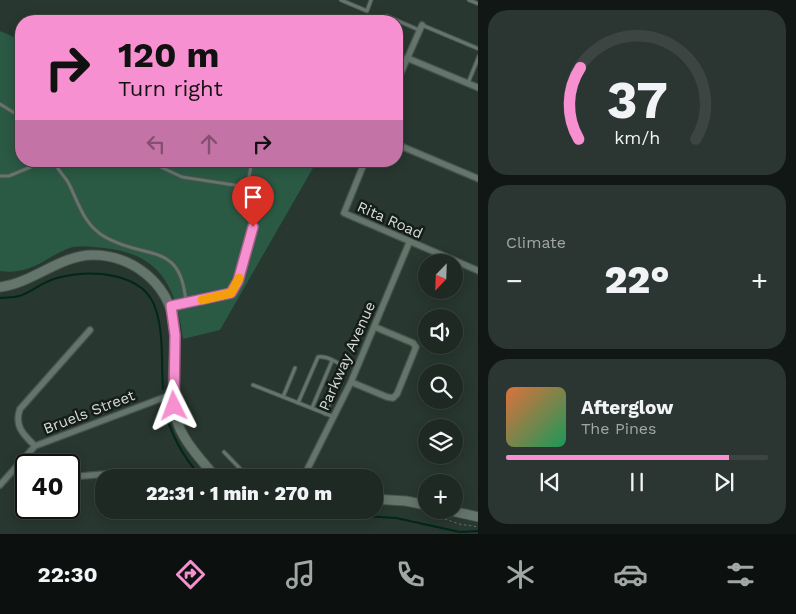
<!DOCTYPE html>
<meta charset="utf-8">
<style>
:root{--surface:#1e2924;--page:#2b3531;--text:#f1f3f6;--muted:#a1a6a6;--line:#3c4541;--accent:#f690d0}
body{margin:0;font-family:"Work Sans",sans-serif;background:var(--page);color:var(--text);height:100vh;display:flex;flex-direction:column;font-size:19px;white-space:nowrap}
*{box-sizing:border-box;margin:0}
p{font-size:16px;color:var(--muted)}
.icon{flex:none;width:28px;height:28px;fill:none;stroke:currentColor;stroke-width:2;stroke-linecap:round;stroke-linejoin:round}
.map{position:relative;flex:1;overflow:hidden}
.side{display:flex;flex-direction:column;gap:10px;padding:10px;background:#101714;width:318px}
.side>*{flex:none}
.banner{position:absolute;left:15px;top:15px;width:388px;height:152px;border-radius:20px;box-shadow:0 2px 12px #0003,0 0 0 1px var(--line);background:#f690d0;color:#111;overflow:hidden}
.needle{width:32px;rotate:203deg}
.buttons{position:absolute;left:418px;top:254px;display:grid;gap:10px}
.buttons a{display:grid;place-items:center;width:45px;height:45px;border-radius:50%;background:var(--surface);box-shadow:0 2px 12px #0003,0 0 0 1px var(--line);font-size:25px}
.speed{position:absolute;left:15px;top:454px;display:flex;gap:10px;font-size:25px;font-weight:700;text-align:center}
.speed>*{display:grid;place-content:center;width:65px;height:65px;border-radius:50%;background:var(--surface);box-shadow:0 2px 12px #0003,0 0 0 1px var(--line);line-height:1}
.speed .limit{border:2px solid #111;border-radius:8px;background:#fff;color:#111}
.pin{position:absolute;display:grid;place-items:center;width:42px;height:42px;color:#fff;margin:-51px -21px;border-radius:50% 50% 50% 0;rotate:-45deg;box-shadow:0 0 5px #0007}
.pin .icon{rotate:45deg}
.me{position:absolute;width:55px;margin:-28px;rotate:357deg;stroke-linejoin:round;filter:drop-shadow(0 0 4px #0008)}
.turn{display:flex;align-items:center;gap:18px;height:105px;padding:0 20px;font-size:22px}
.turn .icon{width:65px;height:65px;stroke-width:2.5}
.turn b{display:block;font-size:35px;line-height:42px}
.lanes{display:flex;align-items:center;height:48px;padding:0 20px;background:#0003;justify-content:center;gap:25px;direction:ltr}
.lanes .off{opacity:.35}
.big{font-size:38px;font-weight:800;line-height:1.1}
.side .card{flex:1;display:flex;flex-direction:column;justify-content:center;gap:8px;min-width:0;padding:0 18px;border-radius:20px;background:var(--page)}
.side .dial{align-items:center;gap:0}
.dial svg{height:130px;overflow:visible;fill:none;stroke:var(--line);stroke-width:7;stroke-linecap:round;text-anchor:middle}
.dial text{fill:var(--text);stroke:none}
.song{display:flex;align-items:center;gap:15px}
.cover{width:60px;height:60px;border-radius:8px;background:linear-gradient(135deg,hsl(20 70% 55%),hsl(150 70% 35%))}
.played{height:5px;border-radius:2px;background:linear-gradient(90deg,var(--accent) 85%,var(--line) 85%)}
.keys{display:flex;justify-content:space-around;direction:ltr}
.heat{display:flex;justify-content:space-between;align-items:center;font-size:28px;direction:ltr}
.trip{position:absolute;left:95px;top:469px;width:288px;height:50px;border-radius:20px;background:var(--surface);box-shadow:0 2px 12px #0003,0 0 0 1px var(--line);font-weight:800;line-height:50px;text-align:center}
.tab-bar{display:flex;height:80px;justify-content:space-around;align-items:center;background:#0c100e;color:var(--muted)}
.tab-bar .icon{width:35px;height:35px}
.tab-bar .active{color:var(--accent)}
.tab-bar b{font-size:22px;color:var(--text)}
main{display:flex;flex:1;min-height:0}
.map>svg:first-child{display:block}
</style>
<main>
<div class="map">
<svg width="479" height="534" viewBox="0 0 479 534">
<rect width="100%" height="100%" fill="#283730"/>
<path fill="#2a5944" d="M0 31 21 40V161H317L220 330 183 339C176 287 161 254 104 248 93 247 78 244 67 249 41 260 31 275 0 271Z"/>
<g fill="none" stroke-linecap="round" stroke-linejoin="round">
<path stroke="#002717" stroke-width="2" d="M0 298C6 297 13 298 19 296 30 293 42 282 57 278 88 269 145 271 156 310 164 335 161 363 163 389
M163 406C171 434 182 456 202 478
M241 510 276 519 332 514 396 518 460 532 479 531"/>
<g stroke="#47534e" stroke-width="5">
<path id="lane" d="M341 0 367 11 371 0
M469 0 479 4
M387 16 419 30
M422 25 479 49
M468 83 479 56
M0 104 21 117
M54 161C57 170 65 176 69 184 79 204 84 225 105 237 147 261 181 240 186 303
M148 161 182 177 247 187
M0 176H9L45 161
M172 306 225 295 235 287 253 227 254 213 247 187 252 161
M253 385 334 417
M283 397 295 368
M298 403 318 357C326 356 340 362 344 369L325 414
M312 408 332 361
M224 452 249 478"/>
</g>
<g stroke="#47534e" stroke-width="8">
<path id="street" d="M407 58 479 88
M396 84 422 25
M396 144 479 179
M365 161 344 213 479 271
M351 382 387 397 393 398 397 394 416 347 413 343 375 327
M35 446C23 434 14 426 20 409L90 330
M69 477 106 474
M303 478 351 382 409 243
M0 485 35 446 173 394"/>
</g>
<g stroke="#47534e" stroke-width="11">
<path id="secondary" d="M0 287C33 283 60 255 93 255 112 255 131 262 146 274 195 315 164 365 176 417 181 440 202 460 216 478
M374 499 406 501 426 505
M447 510 479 517"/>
</g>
<path stroke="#626f69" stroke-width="1" stroke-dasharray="2.5 2.5" stroke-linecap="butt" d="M253 510 275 513 312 510
M426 512 459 524 479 527"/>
<use href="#lane" stroke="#64756c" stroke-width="3"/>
<use href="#street" stroke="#64756c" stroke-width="5.5"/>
<use href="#secondary" stroke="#64756c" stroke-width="9"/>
</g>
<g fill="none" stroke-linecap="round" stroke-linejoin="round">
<g stroke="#a05e87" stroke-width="12">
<path id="route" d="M174 406 175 335 171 306 231 293 238 281 253 227"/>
</g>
<use href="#route" stroke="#f690d0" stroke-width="9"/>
<path stroke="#f59e0b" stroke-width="9" d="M202 300 231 293 239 278"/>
</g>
<g text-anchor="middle" stroke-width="5" stroke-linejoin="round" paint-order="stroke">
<g font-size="15" fill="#d4ddd8" stroke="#161d19">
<text transform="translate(390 220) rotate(24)" y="5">Rita Road</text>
<text transform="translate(347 356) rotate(-66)" y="5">Parkway Avenue</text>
<text transform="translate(89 412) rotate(-21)" y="5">Bruels Street</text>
</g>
</g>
</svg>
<div class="buttons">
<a><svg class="needle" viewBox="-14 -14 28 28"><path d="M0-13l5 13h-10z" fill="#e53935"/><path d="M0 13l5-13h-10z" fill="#a1a6a6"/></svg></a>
<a><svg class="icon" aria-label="sound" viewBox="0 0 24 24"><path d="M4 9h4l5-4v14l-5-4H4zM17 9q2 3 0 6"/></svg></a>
<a><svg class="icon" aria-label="search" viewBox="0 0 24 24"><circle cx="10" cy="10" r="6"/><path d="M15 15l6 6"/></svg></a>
<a><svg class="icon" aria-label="layers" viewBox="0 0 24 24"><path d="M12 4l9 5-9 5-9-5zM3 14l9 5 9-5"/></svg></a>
<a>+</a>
</div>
<div class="speed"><div class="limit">40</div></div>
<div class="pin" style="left:253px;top:227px;background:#d93025"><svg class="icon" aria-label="arrive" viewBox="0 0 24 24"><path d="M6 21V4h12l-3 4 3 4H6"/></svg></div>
<svg class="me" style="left:174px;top:406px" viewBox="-20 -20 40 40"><path d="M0-17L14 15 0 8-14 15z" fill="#f690d0" stroke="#fff" stroke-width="4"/></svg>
<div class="trip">22:31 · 1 min · 270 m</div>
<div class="banner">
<div class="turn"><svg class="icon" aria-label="right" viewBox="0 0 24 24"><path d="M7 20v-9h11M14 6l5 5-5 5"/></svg><div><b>120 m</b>Turn right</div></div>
<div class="lanes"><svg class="icon off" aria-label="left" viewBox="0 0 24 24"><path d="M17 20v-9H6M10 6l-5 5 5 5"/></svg><svg class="icon off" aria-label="ahead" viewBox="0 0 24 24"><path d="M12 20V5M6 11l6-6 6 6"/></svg><svg class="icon" aria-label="right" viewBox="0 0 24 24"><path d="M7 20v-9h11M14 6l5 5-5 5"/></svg></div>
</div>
</div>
<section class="side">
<div class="card dial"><svg viewBox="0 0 100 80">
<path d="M14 69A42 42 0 1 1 86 69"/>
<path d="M14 69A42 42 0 0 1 15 25" stroke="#f690d0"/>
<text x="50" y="56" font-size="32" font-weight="700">37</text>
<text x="50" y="72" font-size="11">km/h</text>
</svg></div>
<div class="card"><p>Climate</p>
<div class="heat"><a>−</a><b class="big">22°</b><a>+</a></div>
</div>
<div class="card">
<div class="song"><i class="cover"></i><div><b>Afterglow</b><p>The Pines</p></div></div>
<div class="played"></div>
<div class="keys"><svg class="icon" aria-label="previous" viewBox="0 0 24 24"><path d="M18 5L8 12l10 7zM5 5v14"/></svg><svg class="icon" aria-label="pause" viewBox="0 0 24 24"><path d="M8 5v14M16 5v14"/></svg><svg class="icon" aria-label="next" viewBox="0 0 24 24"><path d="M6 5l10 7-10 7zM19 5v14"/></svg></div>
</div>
</section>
</main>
<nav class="tab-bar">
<b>22:30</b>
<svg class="icon active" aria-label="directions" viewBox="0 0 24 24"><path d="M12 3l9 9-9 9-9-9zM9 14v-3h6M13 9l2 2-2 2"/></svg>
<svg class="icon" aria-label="music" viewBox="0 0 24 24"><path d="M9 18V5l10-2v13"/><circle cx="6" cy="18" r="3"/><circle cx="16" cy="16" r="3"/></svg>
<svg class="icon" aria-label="phone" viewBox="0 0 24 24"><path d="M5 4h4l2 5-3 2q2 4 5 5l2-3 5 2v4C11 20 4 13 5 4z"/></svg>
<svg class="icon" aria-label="climate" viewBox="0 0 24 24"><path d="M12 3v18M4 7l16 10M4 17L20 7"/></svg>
<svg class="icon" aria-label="car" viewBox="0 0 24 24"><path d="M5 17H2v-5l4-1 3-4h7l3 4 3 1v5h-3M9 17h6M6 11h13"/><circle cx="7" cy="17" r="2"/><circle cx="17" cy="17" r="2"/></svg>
<svg class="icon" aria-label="filters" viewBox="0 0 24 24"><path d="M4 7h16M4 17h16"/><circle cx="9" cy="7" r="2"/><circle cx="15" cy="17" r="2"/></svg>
</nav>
